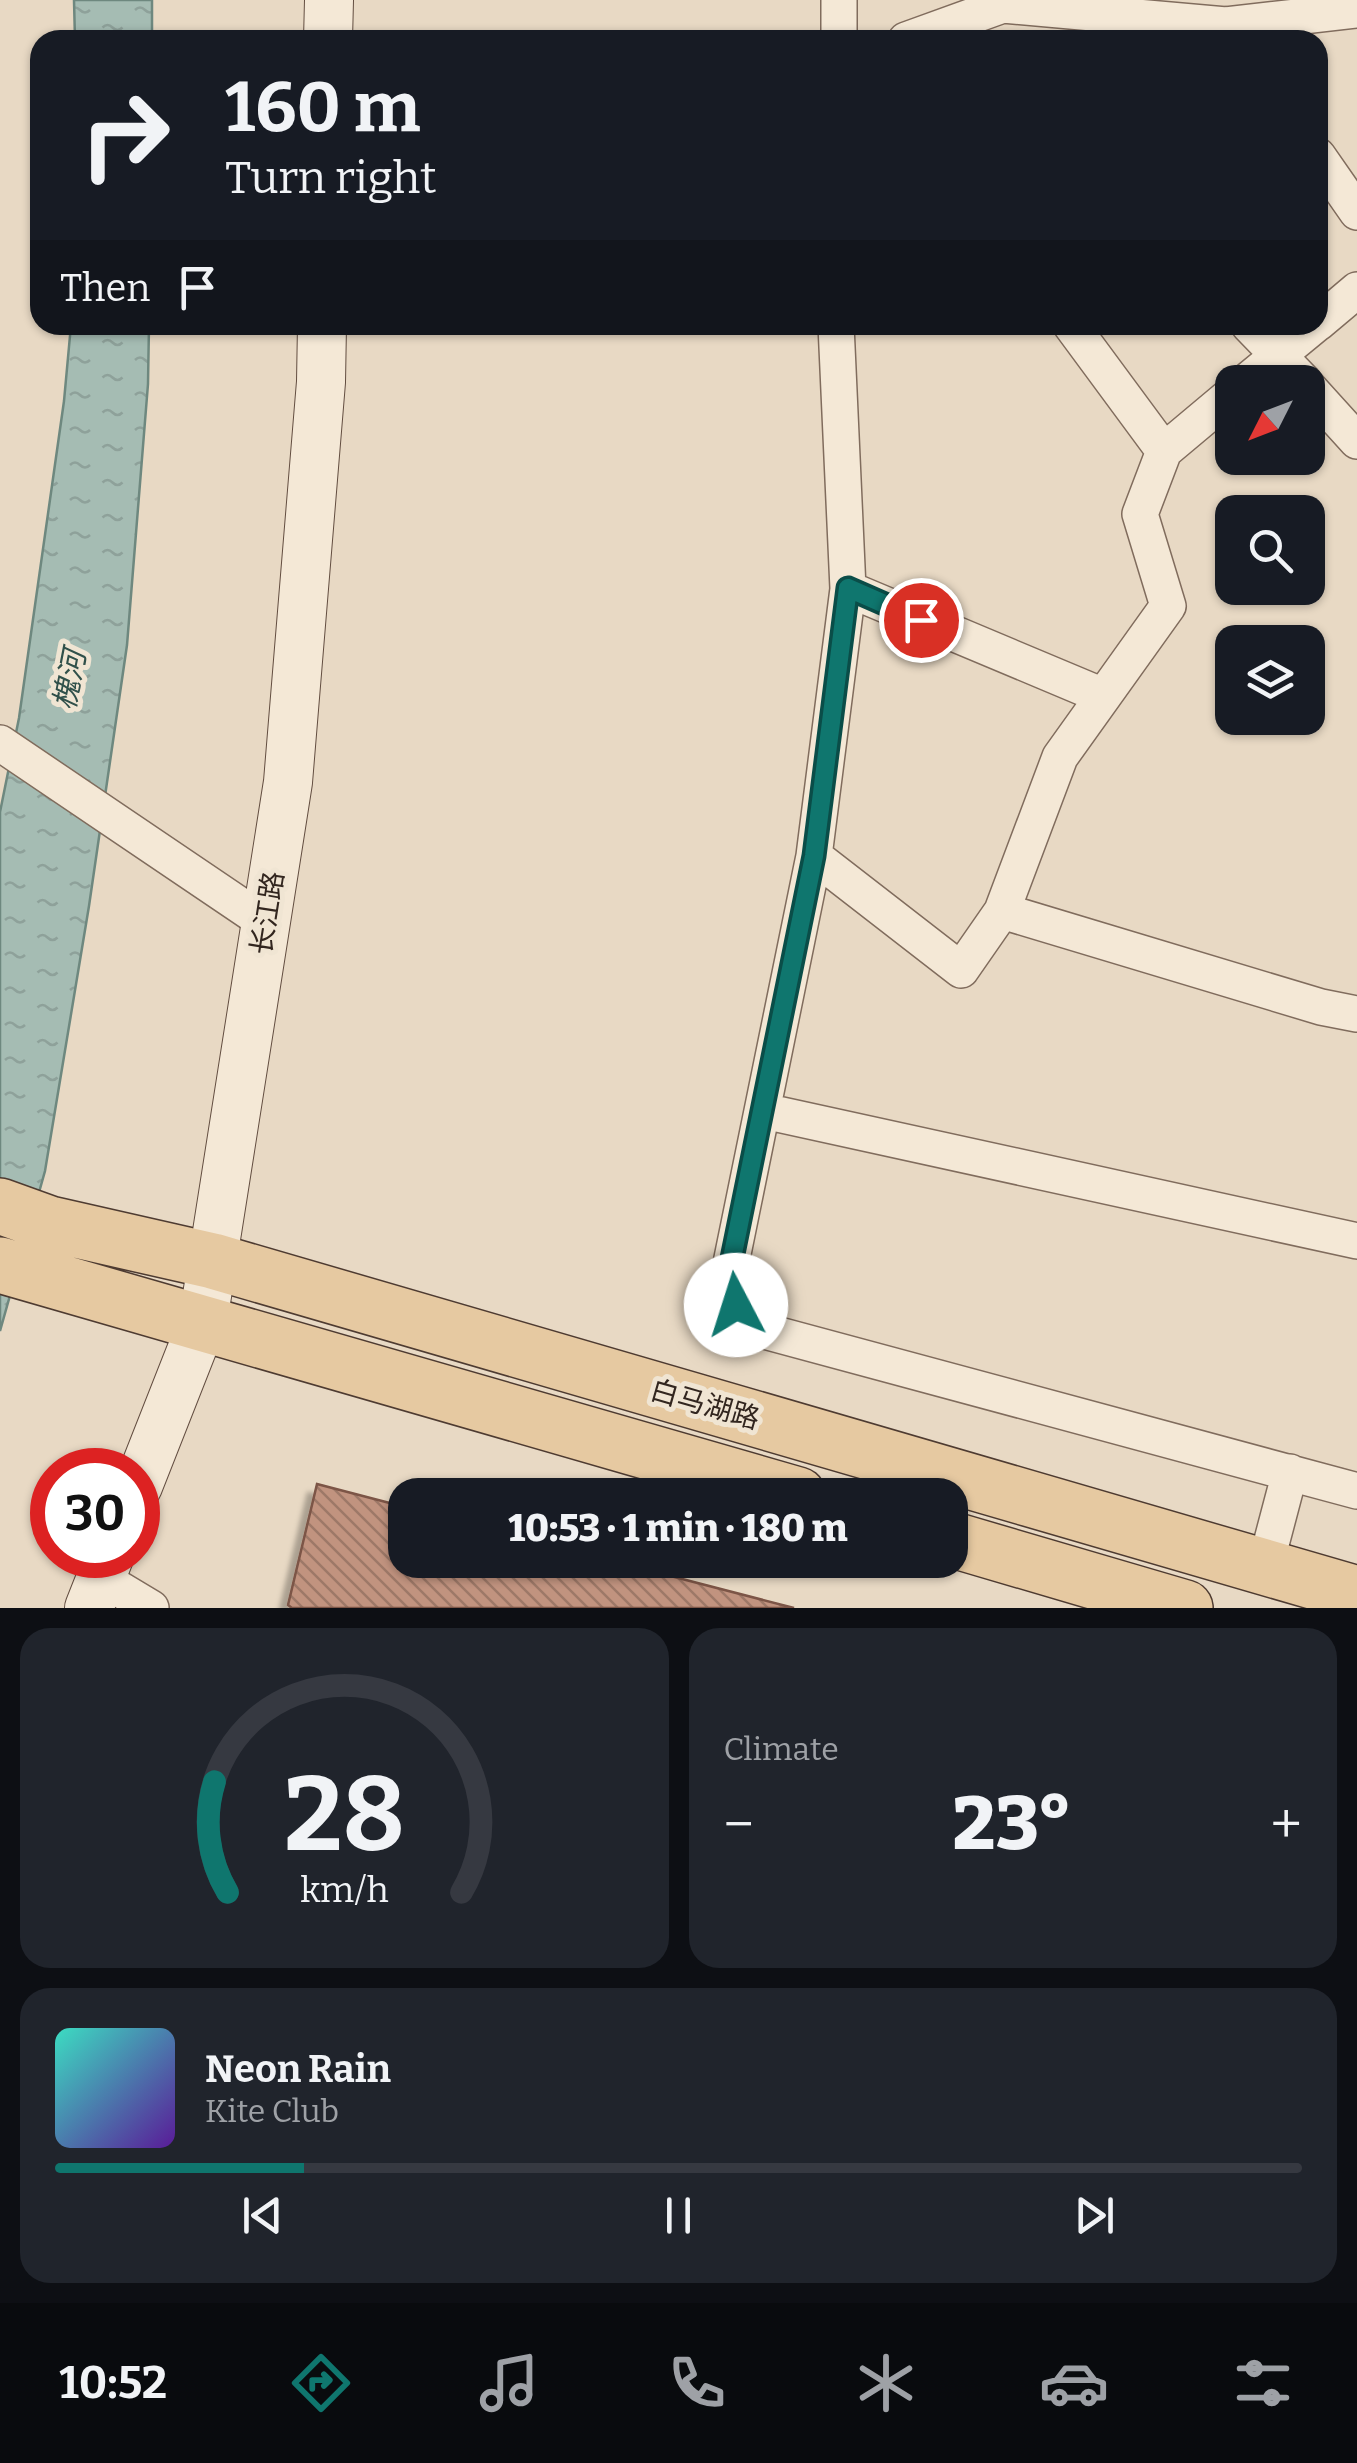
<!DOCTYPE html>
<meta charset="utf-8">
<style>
:root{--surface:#171b24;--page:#20242c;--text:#f1f3f6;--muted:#9ea1a6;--line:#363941;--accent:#0f766e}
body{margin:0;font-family:Bitter,"Noto Sans SC",serif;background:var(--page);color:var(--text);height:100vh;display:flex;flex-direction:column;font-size:38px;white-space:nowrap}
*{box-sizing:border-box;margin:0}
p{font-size:32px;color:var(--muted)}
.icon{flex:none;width:55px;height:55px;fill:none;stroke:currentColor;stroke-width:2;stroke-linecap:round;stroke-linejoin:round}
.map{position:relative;height:1608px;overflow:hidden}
.sheet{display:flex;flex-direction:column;gap:20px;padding:20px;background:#0d0f14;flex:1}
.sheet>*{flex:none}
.guide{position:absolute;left:30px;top:30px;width:1298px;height:305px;border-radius:30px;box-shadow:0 2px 8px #0004;background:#171b24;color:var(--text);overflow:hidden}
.needle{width:65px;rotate:228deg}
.tools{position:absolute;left:1215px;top:365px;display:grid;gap:20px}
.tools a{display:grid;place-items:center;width:110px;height:110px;border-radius:20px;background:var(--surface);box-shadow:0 2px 8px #0004;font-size:50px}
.speed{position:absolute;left:30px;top:1448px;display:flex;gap:20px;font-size:50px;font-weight:700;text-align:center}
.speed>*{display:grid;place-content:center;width:130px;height:130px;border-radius:50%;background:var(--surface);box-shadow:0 2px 8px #0004;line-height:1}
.speed .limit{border:15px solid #d22;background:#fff;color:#111}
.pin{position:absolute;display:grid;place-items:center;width:85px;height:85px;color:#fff;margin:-42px;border:5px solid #fff;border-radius:50%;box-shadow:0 2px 10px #0007}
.me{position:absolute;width:110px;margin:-55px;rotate:355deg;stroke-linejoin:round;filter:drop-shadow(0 0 8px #0008)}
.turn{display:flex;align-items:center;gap:35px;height:210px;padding:0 30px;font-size:45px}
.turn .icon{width:130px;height:130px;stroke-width:2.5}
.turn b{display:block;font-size:70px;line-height:85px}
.then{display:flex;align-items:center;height:95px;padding:0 30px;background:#0003;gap:20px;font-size:38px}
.big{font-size:75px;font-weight:800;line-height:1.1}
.sheet .card{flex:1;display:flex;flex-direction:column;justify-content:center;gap:15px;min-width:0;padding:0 35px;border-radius:30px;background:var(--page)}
.sheet .dial{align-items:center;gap:0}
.dial svg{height:260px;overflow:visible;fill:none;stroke:var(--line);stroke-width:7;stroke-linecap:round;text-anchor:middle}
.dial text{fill:var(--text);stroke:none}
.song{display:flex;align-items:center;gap:30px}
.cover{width:120px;height:120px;border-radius:15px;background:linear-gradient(135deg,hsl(170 70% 55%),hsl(270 70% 35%))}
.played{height:10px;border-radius:5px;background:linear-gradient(90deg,var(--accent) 20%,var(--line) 20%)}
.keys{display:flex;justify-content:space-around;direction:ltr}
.heat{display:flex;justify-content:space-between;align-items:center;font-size:55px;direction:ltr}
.sheet .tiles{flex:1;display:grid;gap:20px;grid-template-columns:1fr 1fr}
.card:last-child{grid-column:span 2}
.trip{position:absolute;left:388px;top:1478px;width:580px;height:100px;border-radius:30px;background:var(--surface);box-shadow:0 2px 8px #0004;font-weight:800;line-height:100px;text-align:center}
.dock{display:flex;height:160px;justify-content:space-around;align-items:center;background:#090b0e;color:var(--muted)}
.dock .icon{width:70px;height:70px}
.dock .current{color:var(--accent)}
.dock b{font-size:45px;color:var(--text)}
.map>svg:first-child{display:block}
</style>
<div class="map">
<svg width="1357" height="1608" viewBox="0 0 1357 1608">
<defs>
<pattern id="water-ripples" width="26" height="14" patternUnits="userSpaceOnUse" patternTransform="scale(2.5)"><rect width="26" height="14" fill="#a5bcb3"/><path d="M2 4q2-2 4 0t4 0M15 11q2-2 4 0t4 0" fill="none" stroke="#8ea19a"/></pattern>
<pattern id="building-back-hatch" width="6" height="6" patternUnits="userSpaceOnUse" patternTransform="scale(2.5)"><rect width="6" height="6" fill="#c1937f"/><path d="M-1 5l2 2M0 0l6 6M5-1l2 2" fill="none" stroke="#9d7867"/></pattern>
<filter id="shadow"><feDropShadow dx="-9" dy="9" stdDeviation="2.5" flood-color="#0004"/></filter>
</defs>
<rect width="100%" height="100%" fill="#e8d9c4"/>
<path fill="url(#water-ripples)" stroke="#6e887f" stroke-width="2.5" d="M74 0H152V40H75Z
M71 325H149L148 384 127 645 89 906 45 1171 0 1331V812L19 718 64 401Z"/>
<path fill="url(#building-back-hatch)" stroke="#7c5546" stroke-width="2.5" filter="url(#shadow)" d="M317 1484 405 1507V1560H609L794 1608H292L288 1605Z"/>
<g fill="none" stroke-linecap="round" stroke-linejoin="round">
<g stroke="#806c5d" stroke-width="38">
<path id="street" d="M839 40V0
M906 40 1003 5 1226 25 1357 10
M1318 156 1357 212
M1318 323 1357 290
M836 325 848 589 814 856 727 1283 746 1326 1357 1491
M1071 325 1164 451
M1249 325 1304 382
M1246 382 1315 325
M1308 387 1357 441
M848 589 1103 696
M0 743 266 923
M814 856 961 970 1002 911 1321 1007 1357 1014
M1002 911 1060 757 1168 606 1140 514 1164 451 1232 394
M764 1111 1357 1241
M1265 1567 1290 1472
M101 1578 151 1608"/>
</g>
<g stroke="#624d40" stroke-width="50">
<path id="secondary" d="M328 40 329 0
M138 1486 203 1321 288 782 321 382 322 325
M89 1608 110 1555"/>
</g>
<g stroke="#4e3b31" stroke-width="58">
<path id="primary" d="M0 1206 50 1224 213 1261 1357 1594
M0 1265 798 1495
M950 1539 1185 1608"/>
</g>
<use href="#street" stroke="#f4e8d6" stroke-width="35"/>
<use href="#secondary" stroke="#f4e8d6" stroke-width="48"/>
<use href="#primary" stroke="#e6c9a1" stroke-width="55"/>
</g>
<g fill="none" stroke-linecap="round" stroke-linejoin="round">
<g stroke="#0a4d48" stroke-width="25">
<path id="route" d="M736 1305 727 1283 814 856 848 588 921 620"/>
</g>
<use href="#route" stroke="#0f766e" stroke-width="18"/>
</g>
<g text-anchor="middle" stroke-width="10" stroke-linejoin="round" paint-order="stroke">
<g font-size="28" fill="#32261f" stroke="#f0e5d3">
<text transform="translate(267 913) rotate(-81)" y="10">长江路</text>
<text transform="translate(705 1404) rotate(16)" y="10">白马湖路</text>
</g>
<g font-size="30" font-style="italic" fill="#30504a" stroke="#f0e5d3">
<text transform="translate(70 680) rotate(-79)" y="10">槐河</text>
</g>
</g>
</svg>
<div class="tools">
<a><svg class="needle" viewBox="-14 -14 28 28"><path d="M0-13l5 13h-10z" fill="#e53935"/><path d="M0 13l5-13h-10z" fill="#9ea1a6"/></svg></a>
<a><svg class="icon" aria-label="search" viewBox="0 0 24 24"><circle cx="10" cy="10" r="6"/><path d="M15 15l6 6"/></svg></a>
<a><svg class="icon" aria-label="layers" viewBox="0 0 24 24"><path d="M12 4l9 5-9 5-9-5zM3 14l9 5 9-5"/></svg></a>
</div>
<div class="speed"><div class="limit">30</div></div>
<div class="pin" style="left:921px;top:620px;background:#d93025"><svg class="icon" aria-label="arrive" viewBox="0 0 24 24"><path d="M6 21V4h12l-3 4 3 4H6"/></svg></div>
<svg class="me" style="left:736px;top:1305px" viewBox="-20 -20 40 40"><circle r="19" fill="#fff"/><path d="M0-13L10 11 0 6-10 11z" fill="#0f766e"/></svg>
<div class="trip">10:53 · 1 min · 180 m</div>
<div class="guide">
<div class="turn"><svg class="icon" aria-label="right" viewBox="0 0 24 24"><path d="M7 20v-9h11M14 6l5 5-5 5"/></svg><div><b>160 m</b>Turn right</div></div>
<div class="then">Then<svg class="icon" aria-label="arrive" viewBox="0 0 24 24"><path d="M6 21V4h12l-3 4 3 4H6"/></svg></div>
</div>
</div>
<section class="sheet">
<div class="tiles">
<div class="card dial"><svg viewBox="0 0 100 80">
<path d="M14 69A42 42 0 1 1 86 69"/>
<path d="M14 69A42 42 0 0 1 10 35" stroke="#0f766e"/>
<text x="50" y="56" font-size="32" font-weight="700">28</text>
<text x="50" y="72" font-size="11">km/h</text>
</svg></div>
<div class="card"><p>Climate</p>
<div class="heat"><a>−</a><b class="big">23°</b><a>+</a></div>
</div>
<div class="card">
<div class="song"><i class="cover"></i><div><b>Neon Rain</b><p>Kite Club</p></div></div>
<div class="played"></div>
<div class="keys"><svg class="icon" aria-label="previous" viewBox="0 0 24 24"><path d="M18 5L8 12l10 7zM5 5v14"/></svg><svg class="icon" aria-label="pause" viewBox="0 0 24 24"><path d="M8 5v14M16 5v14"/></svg><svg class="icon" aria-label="next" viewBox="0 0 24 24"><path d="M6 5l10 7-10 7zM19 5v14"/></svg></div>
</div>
</div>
</section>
<nav class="dock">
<b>10:52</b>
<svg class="icon current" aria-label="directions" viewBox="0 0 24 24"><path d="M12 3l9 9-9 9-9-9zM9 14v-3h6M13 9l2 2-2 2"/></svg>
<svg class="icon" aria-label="music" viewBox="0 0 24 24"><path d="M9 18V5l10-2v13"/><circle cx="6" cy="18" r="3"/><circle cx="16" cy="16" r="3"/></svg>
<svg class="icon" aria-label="phone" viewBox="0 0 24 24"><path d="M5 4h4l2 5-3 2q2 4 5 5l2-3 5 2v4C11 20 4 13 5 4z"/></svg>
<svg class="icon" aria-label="climate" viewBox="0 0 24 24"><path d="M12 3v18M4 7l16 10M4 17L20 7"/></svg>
<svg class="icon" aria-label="car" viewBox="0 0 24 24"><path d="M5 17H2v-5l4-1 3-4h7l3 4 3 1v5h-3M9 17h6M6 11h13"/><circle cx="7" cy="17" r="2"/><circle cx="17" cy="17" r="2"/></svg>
<svg class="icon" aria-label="filters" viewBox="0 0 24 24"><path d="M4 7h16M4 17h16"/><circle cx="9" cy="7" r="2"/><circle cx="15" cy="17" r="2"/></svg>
</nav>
